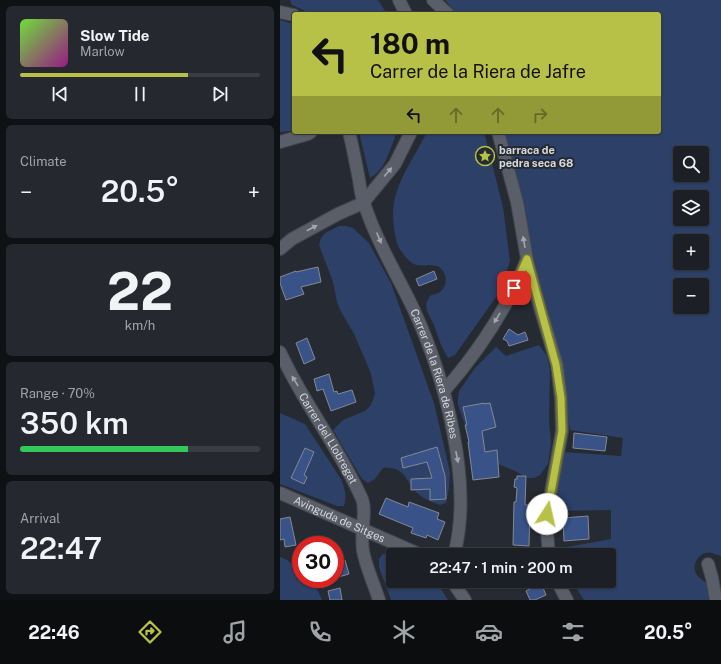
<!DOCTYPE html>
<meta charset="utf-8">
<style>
:root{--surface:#1c2026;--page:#25282e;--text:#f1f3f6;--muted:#a0a3a7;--line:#3a3e43;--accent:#b7c147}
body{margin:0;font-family:"Public Sans",sans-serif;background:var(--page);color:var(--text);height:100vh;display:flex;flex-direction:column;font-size:15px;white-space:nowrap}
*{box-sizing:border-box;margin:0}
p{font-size:13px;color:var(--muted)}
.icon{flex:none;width:22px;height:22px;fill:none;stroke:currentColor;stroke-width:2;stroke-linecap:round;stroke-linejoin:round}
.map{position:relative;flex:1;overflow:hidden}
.sheet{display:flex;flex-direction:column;gap:6px;padding:6px;background:#0f1215;width:280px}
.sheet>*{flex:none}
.guide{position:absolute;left:12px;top:12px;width:369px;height:122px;border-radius:4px;box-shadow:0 1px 3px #0004,0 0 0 1px var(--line);background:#b7c147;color:#111;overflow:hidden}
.tools{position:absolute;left:393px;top:146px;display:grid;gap:8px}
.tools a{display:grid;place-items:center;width:36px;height:36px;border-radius:4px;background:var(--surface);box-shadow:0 1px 3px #0004,0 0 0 1px var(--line);font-size:20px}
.speed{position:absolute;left:12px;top:536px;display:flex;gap:8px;font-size:20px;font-weight:700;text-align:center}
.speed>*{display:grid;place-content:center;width:52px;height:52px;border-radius:50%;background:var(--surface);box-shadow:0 1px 3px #0004,0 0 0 1px var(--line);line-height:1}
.speed .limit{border:6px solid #d22;background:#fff;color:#111}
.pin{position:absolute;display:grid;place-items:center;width:34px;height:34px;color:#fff;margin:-17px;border-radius:8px;box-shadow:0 2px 6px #0006}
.me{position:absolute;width:44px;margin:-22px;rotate:10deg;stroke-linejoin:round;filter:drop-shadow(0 0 3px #0008)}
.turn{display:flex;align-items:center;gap:14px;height:84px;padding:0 12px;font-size:18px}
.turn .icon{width:52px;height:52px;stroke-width:2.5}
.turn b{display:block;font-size:28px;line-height:34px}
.lanes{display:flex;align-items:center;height:38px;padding:0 12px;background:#0003;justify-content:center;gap:20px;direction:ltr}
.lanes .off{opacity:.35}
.big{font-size:30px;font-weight:600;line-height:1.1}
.sheet .widget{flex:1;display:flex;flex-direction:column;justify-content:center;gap:6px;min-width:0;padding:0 14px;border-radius:6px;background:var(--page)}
.sheet .dial{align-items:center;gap:0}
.dial b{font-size:52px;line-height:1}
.song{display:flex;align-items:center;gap:12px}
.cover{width:48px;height:48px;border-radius:6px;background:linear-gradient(135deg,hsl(100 70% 55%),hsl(310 70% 35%))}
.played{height:4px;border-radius:2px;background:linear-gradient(90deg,var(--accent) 70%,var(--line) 70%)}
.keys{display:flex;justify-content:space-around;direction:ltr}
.heat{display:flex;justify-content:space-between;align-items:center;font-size:22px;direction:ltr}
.charge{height:6px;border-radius:3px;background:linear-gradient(90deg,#34c759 70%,var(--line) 0)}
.trip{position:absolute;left:106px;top:548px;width:230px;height:40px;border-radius:4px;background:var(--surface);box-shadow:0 1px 3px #0004,0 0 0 1px var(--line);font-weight:600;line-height:40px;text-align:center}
.dock{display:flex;height:64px;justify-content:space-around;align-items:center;background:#0b0d0f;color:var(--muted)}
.dock .icon{width:28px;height:28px}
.dock .on{color:var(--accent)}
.dock b{font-size:18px;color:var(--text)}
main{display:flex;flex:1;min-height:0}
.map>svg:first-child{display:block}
</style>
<main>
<section class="sheet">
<div class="widget">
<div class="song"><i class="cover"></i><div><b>Slow Tide</b><p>Marlow</p></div></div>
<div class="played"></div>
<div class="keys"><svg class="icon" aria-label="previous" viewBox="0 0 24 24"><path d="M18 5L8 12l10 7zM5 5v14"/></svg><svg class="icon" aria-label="pause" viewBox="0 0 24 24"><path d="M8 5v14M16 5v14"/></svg><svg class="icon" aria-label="next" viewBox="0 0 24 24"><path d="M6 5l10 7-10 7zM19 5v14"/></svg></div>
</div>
<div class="widget"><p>Climate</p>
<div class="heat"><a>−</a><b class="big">20.5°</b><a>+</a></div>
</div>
<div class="widget dial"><b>22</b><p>km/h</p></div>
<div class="widget"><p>Range · 70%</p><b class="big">350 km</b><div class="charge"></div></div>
<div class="widget"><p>Arrival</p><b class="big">22:47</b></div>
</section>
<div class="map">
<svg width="441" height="600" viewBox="0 0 441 600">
<rect width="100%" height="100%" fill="#262a32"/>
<path fill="#2c4068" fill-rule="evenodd" d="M10 0H98L107 14H32L12 5Z
M165 0H441V556C436 555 431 551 426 553 417 554 411 568 417 575 419 578 424 581 427 583L430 600H304L292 581H329V555H279L276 549 331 539V510L275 511 284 452 341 456 343 438 290 430 281 371 224 132H379V14H177ZM400 153H422V175H400ZM400 197H422V219H400ZM400 241H422V263H400ZM400 285H422V307H400Z
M0 20 14 24V129L11 131 0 132Z
M79 132H117C110 148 106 170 90 178Z
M147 132H204L223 207 230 261 221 290 175 355 168 358 161 345 154 325 147 311 146 303 150 296C153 294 159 294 161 291 168 285 167 272 159 267 151 263 139 268 132 263 127 260 121 251 118 246 116 241 115 234 114 228 108 190 131 164 147 132Z
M59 226H66L73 228 89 243 111 283 154 403 170 472 169 488 166 503 160 505C152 502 144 499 137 493 125 480 125 466 103 468L95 479 88 483 82 479 53 430 63 420 85 411 90 406 93 400 95 393 90 371 74 334 60 310 57 302 53 282 39 245 41 238 45 233Z
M259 345 267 356 270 369 269 421 271 443 268 464 260 475 254 478H248L235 471 213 462 187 431 178 405V398L179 391 195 368 216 347 226 356Z
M0 413 25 424 61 479C65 488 67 497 64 506H57L0 484Z
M103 554 113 555V581H156L168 600H111L99 567V559Z
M0 557 7 560 21 572V579L29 580 38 591 42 600H0Z"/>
<path fill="#395388" stroke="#848993" d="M38 267 41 282 21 287 24 294 6 300 0 283V277L16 271V272Z
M154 271 157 279 139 286 136 279Z
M229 329 238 335 245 332 248 340 229 346 227 341 223 339Z
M27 338 35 359 24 364 16 343Z
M49 374 54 392 57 391 58 394 72 390 76 402 51 411 43 389 37 391 34 379Z
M204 403V404L210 403 216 427 202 431 205 452 217 450 219 477 193 480 188 442H189L185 425H187L183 407Z
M294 433 327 437 325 451 293 448Z
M157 447 165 476 166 499 150 500V489L131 490V479L152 478 147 462 123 468 121 458Z
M25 448 34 452 24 475 27 477 24 484 11 478Z
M237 476H246L245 505H250L249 546 233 545 234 502H236L237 488 234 487 235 479H237Z
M106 498 128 507 129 502 159 513 157 519 165 522 158 540 147 535 146 538 131 533 133 528 99 514Z
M308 516 309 539 284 541 283 518Z
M10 517 16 545 5 547 4 539 0 540V519Z
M65 560 69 574 55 578V563Z
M261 583 266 595 255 600H250L246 591Z
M60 588 62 600H50L48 591Z"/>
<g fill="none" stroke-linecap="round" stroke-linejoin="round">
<g stroke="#43464d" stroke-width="14">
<g id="minor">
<path d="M119 0 126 14"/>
<path d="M153 0 168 14"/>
<path d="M0 12 14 15"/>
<path id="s1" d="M69 132C73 148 76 164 79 180 80 187 81 196 84 203 96 240 116 273 133 308 164 375 194 482 174 555"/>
<path d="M218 132 237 202 247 259 261 311 277 365 281 398 282 431 267 514V532L269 555"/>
<path d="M0 142 28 134 31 132"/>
<path d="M0 249 12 239 58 214 83 203 115 164 131 132"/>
<path id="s2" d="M0 352C23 403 59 447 82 499 87 511 80 535 83 551 86 567 94 584 99 600"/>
<path d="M164 391C198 352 228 307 247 259"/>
<path id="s3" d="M0 493 141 555"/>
<path d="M428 564 432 578 436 600"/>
<path d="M172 581 185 600"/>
<path d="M277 581 287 600"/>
</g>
</g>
<use href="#minor" stroke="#595e68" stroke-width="12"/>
</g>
<defs><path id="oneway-solid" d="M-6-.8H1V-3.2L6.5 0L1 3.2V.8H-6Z"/></defs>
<g fill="#a4a7af">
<use href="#oneway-solid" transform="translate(108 172) rotate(-50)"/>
<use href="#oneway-solid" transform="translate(32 228) rotate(-28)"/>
<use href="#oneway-solid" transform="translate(99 238) rotate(67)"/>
<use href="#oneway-solid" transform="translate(244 242) rotate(-100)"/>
<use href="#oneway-solid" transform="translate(217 318) rotate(121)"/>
<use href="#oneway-solid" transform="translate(15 381) rotate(-122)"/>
<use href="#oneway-solid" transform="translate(177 457) rotate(79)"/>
</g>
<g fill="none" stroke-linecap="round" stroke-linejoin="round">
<g stroke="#777d2e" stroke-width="10">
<path id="route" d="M234 288 247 259 276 365 281 398 282 431 267 514"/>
</g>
<use href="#route" stroke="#b7c147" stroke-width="7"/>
</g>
<defs>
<g id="sight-ring" transform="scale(1)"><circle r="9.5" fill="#262a32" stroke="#b7c147" stroke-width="1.5"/><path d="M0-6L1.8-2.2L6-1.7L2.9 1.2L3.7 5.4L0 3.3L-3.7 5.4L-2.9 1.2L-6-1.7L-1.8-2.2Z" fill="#b7c147"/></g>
</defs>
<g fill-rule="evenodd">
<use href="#sight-ring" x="205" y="156"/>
</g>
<g text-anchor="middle" stroke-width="4" stroke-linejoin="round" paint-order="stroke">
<g font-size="11" font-weight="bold" fill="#d6d8de" stroke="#262a32" text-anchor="start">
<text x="219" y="154">barraca de<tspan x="219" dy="13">pedra seca 68</tspan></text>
</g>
<g font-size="11" fill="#d6d8de" stroke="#262a32">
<text dy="4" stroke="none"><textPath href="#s1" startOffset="258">Carrer de la Riera de Ribes</textPath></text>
<text dy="4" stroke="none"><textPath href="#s2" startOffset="99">Carrer del Llobregat</textPath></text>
<text dy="4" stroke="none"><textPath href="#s3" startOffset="65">Avinguda de Sitges</textPath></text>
</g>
</g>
</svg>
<div class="tools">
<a><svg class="icon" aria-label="search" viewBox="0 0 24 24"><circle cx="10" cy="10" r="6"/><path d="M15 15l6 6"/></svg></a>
<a><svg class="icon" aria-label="layers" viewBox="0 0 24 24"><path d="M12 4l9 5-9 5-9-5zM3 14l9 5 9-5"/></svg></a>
<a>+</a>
<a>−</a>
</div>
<div class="speed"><div class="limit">30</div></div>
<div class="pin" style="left:234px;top:288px;background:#d93025"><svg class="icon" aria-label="arrive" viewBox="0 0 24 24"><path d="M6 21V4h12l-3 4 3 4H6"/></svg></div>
<svg class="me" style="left:267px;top:514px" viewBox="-20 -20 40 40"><circle r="19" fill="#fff"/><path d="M0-13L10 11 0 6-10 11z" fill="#b7c147"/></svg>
<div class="trip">22:47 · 1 min · 200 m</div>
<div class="guide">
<div class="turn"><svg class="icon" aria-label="left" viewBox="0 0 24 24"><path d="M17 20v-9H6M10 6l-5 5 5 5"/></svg><div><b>180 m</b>Carrer de la Riera de Jafre</div></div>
<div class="lanes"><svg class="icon" aria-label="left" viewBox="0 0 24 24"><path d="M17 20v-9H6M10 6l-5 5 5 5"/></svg><svg class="icon off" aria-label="ahead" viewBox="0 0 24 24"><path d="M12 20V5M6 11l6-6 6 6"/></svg><svg class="icon off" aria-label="ahead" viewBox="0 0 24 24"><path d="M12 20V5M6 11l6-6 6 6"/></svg><svg class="icon off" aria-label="right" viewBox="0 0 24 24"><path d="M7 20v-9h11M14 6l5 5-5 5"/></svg></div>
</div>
</div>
</main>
<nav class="dock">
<b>22:46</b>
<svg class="icon on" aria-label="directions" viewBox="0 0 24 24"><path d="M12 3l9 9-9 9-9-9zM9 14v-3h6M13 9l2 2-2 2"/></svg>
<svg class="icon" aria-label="music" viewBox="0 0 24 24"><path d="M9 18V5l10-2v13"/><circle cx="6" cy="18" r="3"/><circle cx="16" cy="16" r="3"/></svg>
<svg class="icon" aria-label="phone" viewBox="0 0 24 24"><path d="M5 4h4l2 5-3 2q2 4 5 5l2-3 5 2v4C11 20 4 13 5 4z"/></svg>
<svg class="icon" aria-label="climate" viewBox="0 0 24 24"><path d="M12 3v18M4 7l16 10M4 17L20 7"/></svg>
<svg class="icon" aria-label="car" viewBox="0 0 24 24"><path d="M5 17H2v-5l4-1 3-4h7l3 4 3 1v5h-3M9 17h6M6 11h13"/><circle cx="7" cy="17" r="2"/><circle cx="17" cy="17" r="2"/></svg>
<svg class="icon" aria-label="filters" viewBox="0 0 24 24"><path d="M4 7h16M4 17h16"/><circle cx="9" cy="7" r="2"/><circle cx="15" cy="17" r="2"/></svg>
<b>20.5°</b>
</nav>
